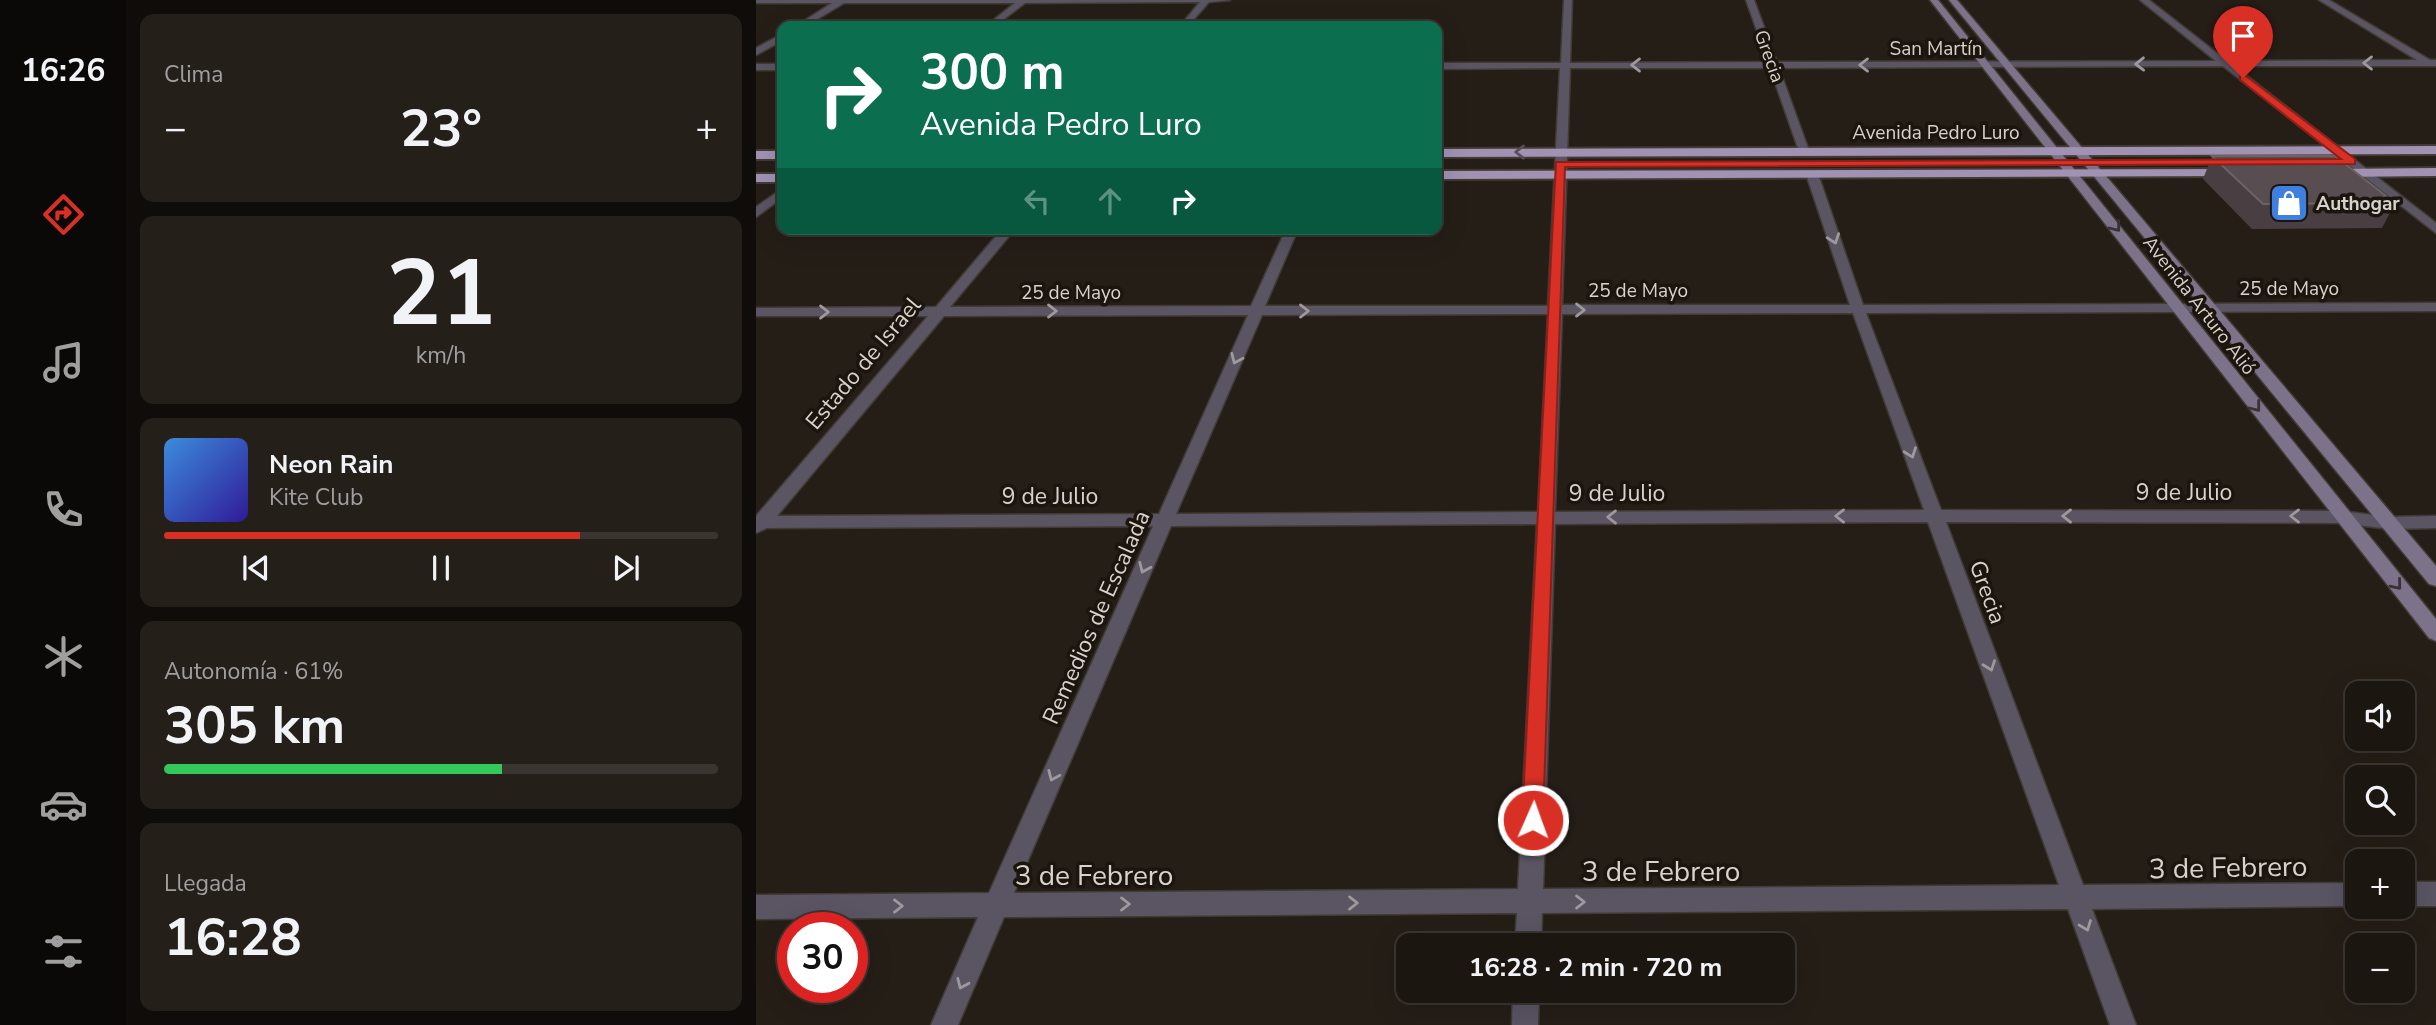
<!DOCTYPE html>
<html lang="es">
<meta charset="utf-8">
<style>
:root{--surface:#1c1611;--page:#251f1a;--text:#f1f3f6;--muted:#a09f9f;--line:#3a3531;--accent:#d93025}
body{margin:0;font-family:"Nunito Sans",sans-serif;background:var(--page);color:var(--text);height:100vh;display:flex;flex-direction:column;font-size:26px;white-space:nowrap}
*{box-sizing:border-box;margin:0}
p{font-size:23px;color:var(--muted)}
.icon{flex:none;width:38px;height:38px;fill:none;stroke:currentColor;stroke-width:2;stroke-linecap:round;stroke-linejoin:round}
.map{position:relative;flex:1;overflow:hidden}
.panel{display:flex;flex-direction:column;gap:14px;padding:14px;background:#0f0c09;width:630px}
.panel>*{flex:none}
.top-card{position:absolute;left:21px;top:21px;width:665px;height:214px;border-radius:14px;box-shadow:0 7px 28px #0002,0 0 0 2px var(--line);background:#0b6e4f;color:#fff;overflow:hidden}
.controls{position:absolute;left:1589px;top:681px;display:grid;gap:14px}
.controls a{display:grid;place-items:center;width:70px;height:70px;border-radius:14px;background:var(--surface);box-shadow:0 7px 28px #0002,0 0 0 2px var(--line);font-size:35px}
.speed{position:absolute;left:21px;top:912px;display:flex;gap:14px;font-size:35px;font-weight:700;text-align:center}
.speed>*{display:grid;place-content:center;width:91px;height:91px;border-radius:50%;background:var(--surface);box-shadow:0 7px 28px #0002,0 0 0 2px var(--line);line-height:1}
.speed .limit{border:10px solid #d22;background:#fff;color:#111}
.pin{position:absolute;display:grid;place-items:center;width:60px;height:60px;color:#fff;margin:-72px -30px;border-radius:50% 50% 50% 0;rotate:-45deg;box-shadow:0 0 7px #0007}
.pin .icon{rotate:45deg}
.me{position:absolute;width:77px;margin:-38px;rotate:2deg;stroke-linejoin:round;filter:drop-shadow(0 0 5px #0008)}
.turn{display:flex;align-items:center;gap:24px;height:147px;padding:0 28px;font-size:32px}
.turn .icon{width:91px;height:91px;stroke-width:2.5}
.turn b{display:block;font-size:49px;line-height:60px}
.lanes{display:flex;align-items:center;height:66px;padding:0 28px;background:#0003;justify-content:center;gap:35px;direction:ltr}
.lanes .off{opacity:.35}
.big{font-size:52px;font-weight:700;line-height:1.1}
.panel .widget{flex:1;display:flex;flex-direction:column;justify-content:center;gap:10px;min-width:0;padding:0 24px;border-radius:14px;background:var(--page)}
.panel .dial{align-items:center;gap:0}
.dial b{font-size:91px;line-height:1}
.song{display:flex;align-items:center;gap:21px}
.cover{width:84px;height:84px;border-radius:10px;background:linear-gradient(135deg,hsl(210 70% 55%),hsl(250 70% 35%))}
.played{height:7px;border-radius:4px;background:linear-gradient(90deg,var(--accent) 75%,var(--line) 75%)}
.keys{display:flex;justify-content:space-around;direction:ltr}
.heat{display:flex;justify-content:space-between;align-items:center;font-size:38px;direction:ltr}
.charge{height:10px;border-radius:5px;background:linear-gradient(90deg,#34c759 61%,var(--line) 0)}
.trip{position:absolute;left:640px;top:933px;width:399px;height:70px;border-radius:14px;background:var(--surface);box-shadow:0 7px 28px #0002,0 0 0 2px var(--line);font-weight:700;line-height:70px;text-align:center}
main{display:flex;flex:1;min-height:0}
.tabs{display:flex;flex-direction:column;width:126px;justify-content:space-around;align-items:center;background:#0b0907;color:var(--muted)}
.tabs .icon{width:49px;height:49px}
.tabs .selected{color:var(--accent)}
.tabs b{font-size:32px;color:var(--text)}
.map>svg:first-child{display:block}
</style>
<main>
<nav class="tabs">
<b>16:26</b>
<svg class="icon selected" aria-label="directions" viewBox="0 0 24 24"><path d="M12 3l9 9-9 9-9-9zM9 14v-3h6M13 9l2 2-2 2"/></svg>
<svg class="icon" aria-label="music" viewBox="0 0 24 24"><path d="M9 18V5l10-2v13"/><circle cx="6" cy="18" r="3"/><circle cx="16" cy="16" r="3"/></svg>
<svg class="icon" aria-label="phone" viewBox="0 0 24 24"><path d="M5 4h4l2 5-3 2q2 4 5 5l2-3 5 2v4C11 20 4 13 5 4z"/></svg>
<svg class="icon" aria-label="climate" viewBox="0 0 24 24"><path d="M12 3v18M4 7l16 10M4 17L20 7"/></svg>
<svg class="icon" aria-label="car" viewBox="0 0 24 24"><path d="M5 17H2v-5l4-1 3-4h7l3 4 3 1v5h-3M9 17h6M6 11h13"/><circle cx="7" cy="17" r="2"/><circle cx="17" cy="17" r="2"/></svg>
<svg class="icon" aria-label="filters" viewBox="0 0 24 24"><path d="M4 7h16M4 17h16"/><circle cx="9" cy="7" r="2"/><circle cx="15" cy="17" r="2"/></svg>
</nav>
<section class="panel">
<div class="widget"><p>Clima</p>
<div class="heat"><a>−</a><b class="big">23°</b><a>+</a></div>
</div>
<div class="widget dial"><b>21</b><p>km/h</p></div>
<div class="widget">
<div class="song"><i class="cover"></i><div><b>Neon Rain</b><p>Kite Club</p></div></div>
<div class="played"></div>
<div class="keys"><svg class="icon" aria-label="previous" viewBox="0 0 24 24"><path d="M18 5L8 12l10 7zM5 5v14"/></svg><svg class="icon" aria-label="pause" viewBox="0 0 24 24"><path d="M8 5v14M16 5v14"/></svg><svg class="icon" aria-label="next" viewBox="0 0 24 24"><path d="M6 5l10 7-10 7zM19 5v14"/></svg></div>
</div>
<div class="widget"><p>Autonomía · 61%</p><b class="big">305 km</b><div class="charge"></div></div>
<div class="widget"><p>Llegada</p><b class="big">16:28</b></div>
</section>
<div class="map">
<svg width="1680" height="1025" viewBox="0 0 1680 1025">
<rect width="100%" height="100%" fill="#251e17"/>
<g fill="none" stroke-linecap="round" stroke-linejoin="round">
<g stroke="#413b34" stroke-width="3">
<path id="minor" d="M0 0H474L453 2 432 26H424L444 2 269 3 239 26H230L259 3H88L50 26H40L76 3H0Z
M808 0H816L814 63 1012 62 990 0H998L1021 62 1460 61 1384 0H1393L1471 61 1661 60 1563 0H1573L1674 60H1680V66H1478L1680 223V233L1467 66 1023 68 1053 151 1048 154 1043 151 1014 68H814L806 305H1094L1050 174 1056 171 1062 174 1107 305 1680 303V311L1110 313 1185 510 1585 511 1633 517 1680 516V528L1633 529 1585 523 1190 522 1327 885 1601 883 1602 906 1336 909 1380 1025H1354L1312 909 786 913 785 945H759L761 913 248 917 202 1025H175L222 917 0 919V895L233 893 397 526 11 528 0 533V516L172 316H0V308L180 307 246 229H259L194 307 495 306 530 229H542L509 306H792L804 68 681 69V63H805ZM1097 313 1168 510 799 512 806 314ZM792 314 782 512 420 514 506 315ZM492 315 403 514 21 516 188 316ZM1172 522 1303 885 787 889 799 524ZM781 524 762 889 258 893 415 526Z
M26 34V41L0 55V48Z
M0 64H26V70H0Z
M26 189V198L0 217V207Z
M1647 882H1680V906H1647Z
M757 990H783L782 1025H756Z"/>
</g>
<g stroke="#413b34" stroke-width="3">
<path id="secondary" d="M1174 0H1182L1680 619V641L1673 638Z
M1193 0H1201L1680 566V586L1673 584Z"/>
</g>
<g stroke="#413b34" stroke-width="4">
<path id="trunk" d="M1680 146V154L681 157V149Z
M0 151H26V159H0Z
M1680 168V176L1576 177 1570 173 1576 169Z
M1476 169 1480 170V176L681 179V171Z
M0 174H26V182H0Z"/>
</g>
<use href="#minor" fill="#5a5463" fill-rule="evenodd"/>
<use href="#secondary" fill="#7c728a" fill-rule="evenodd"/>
<use href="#trunk" fill="#a192b4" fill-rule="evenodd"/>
</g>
<path fill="#493e42" d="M1456 156 1639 203 1626 228 1496 229 1447 179Z"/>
<path fill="#584e51" stroke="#6c6365" stroke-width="2" d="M1456 156H1579L1639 203 1507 204Z"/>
<defs><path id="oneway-chevron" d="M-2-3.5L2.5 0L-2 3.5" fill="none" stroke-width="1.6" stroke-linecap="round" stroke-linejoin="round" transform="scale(1.75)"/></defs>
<g stroke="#9f999d">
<use href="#oneway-chevron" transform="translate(1612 63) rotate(180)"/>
<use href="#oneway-chevron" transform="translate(1384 64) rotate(179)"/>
<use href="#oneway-chevron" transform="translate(880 65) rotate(180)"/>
<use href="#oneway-chevron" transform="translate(1108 65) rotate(-180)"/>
<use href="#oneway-chevron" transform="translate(1078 239) rotate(71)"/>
<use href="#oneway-chevron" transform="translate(824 310)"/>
<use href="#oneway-chevron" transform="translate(296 311)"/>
<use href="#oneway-chevron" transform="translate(548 311)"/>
<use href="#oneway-chevron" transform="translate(68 312)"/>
<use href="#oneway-chevron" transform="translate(480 359) rotate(114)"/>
<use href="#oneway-chevron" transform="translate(1155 453) rotate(70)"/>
<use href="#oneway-chevron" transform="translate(1084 516) rotate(180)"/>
<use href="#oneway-chevron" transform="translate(1311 516) rotate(-180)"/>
<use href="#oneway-chevron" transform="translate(1539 516) rotate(-180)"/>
<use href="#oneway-chevron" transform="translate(856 517) rotate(180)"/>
<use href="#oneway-chevron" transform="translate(388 568) rotate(114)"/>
<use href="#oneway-chevron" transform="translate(1234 666) rotate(70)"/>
<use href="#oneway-chevron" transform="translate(297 776) rotate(114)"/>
<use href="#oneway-chevron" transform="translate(824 902)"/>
<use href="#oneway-chevron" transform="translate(597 903)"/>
<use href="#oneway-chevron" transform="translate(369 904)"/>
<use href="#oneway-chevron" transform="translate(142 906)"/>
<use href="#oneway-chevron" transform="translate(1330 926) rotate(69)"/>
<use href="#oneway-chevron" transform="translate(206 984) rotate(114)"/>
</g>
<use stroke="#584d59" href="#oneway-chevron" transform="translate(764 152) rotate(180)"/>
<g stroke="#393133">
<use href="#oneway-chevron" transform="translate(1360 227) rotate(52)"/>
<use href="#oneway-chevron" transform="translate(1500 407) rotate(52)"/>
<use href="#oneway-chevron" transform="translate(1641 585) rotate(51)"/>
</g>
<path fill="#d93025" stroke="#8d1f18" stroke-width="2" d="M1484 76H1490L1599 159V164L809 167 787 820 784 826 777 829 769 826 766 820 800 162 1585 159 1484 80Z"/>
<defs>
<g id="shop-square" transform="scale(2.0125)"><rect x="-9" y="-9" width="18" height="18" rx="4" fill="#3f7fe0" stroke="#1c150e"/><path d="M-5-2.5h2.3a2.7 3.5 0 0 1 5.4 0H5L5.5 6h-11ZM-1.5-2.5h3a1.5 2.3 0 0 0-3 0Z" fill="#fff"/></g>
</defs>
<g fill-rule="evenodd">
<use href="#shop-square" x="1533" y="203"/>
</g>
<g text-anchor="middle" stroke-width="7" stroke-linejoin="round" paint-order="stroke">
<g font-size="19" fill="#d7d2cd" stroke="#1c150e">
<text x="1180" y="55">San Martín</text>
<text transform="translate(1014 56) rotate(70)" y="7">Grecia</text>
<text x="1180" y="139">Avenida Pedro Luro</text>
<text x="1533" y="295">25 de Mayo</text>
<text x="882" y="297">25 de Mayo</text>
<text x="315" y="299">25 de Mayo</text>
<text transform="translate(1444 305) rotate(52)" y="7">Avenida Arturo Alió</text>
</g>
<g font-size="19" font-weight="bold" fill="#d7d2cd" stroke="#1c150e" text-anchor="start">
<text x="1560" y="210">Authogar</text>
</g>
<g font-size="23" fill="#d7d2cd" stroke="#1c150e">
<text transform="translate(107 363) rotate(-50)" y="8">Estado de Israel</text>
<text x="1428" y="500">9 de Julio</text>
<text x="861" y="501">9 de Julio</text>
<text x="294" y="504">9 de Julio</text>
<text transform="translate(1232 592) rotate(70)" y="8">Grecia</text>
<text transform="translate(340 617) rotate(-66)" y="8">Remedios de Escalada</text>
</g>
<g font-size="28" fill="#d7d2cd" stroke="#1c150e">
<text transform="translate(1472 867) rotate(-1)" y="10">3 de Febrero</text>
<text x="905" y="881">3 de Febrero</text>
<text x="338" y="885">3 de Febrero</text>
</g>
</g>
</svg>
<div class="controls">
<a><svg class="icon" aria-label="sound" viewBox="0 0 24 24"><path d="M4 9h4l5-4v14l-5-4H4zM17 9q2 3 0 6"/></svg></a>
<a><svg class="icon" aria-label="search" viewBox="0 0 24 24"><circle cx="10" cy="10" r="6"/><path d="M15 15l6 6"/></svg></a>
<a>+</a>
<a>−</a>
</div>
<div class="speed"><div class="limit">30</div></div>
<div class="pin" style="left:1487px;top:78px;background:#d93025"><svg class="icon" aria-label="arrive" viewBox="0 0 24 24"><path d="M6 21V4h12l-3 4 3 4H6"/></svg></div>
<svg class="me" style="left:777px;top:820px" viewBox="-20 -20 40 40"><circle r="17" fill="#d93025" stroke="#fff" stroke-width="3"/><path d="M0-11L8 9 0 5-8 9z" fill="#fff"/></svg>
<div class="trip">16:28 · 2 min · 720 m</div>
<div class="top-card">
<div class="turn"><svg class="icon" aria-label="right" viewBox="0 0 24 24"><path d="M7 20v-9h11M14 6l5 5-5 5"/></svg><div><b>300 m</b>Avenida Pedro Luro</div></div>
<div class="lanes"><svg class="icon off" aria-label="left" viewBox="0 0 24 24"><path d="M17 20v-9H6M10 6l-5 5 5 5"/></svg><svg class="icon off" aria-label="ahead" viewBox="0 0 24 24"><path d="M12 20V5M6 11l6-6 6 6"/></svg><svg class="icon" aria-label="right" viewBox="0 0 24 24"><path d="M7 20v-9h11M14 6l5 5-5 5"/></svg></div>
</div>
</div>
</main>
